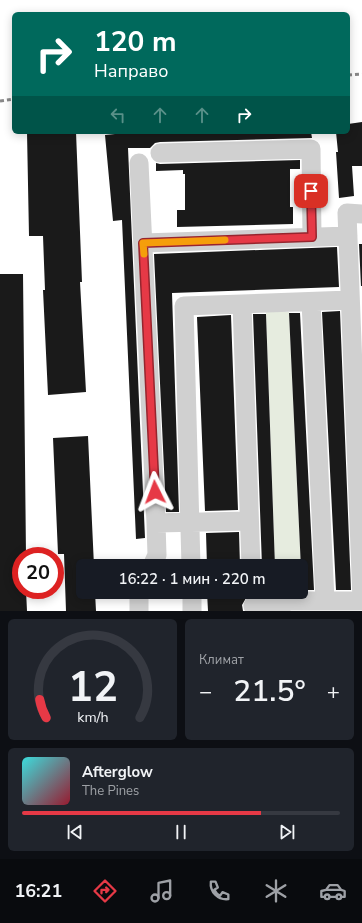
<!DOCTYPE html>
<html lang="ru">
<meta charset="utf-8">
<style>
:root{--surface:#171b24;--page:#20242c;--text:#f1f3f6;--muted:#9ea1a6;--line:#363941;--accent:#e63946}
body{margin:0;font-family:"Nunito Sans",sans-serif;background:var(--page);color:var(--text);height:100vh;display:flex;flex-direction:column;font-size:15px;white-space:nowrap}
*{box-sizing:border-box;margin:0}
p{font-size:13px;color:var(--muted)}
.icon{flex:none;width:22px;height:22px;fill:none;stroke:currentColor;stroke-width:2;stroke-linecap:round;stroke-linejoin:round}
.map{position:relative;height:611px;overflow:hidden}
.details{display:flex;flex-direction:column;gap:8px;padding:8px;background:#0d0f14;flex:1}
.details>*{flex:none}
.guide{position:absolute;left:12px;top:12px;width:338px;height:122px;border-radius:6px;box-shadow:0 2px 10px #0003;background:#00695c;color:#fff;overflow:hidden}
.speed{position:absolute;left:12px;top:547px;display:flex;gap:8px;font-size:20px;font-weight:700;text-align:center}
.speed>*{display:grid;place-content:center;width:52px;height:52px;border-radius:50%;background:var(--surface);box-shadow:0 2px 10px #0003;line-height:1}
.speed .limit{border:6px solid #d22;background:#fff;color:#111}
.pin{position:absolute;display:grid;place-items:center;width:34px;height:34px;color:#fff;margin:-17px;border-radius:8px;box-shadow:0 2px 6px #0006}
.me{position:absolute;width:44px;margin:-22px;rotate:357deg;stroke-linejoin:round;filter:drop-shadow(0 0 3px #0008)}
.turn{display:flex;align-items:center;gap:14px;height:84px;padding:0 16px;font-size:18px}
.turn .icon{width:52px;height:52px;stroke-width:2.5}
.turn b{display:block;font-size:28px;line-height:34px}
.lanes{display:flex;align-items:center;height:38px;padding:0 16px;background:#0003;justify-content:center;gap:20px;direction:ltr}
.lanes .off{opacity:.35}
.big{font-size:30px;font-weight:600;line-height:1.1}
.details .tile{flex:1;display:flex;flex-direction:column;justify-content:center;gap:6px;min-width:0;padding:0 14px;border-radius:6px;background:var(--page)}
.details .dial{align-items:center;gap:0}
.dial svg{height:104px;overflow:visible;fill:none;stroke:var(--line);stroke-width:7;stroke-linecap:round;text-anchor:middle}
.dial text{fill:var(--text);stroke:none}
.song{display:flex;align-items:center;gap:12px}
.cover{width:48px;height:48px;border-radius:6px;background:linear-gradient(135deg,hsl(180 70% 55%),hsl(350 70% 35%))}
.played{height:4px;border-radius:2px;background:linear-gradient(90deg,var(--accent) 75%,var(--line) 75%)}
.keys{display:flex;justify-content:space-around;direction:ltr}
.heat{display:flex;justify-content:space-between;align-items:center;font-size:22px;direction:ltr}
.details .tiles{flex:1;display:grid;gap:8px;grid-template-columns:1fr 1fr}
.tile:last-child{grid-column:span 2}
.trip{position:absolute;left:76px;top:559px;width:232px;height:40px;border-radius:6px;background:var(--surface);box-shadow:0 2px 10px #0003;font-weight:600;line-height:40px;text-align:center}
.menu{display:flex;height:64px;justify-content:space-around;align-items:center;background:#090b0e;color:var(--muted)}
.menu .icon{width:28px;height:28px}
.menu .current{color:var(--accent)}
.menu b{font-size:18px;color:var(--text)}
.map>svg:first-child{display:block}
</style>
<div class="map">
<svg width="362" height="611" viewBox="0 0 362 611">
<rect width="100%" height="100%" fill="#fff"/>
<path fill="#e6ecdf" d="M266 312H289L302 589H301V566H275Z"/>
<path fill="#1a1a1a" d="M362 122V166H352L354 196 339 198 336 152H338L336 132H348V124Z
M27 132H76L82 282H80L86 392 48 395 43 290H45L43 236H29Z
M135 132H311L312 138 160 142 155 143 150 148H128L145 538 136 539 122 220 113 221 105 135Z
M300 160V169H290V207H293V224L177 227V210H185V174H183V170L156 171V163L160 164Z
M359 244H362V286H361Z
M337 247 339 287 172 293 179 512H166L154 254Z
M0 274H23L26 556H21V590H26L27 611H0Z
M340 311 351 590H336L322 312Z
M289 313H300L314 590H302Z
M253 314H266L275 566H262Z
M231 315 238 510 205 511 197 317Z
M88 436 94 566H83V592H95L96 611H66L64 554H58L53 438Z
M239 532 240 566H207L206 533Z
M207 592H246V598L242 605 243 611H208Z"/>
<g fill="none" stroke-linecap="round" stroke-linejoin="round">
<path stroke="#d0d0d0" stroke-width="19" d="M160 153 311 149 312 237
M139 163 156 523 157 555 152 566
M362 214 347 213 362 600
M143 243 348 236
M311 302 325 600
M242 304 251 566
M156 523 249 521
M191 566 184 306 350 300
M192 592V611
M139 611V592
M281 611 253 606 262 601H362"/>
<path stroke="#888" stroke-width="3" stroke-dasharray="4 3" stroke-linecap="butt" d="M348 75 362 74
M0 101 14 99"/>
</g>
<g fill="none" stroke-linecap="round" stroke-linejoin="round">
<g stroke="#96252e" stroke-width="10">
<path id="route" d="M155 492 143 243 312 237 311 191"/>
</g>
<use href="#route" stroke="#e63946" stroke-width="7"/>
<path stroke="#f59e0b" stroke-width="7" d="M144 254 143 243 225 240"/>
</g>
</svg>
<div class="speed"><div class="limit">20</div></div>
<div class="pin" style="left:311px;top:191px;background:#d93025"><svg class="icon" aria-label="arrive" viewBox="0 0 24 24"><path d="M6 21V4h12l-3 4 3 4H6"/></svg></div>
<svg class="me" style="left:155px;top:492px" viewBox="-20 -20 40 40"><path d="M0-17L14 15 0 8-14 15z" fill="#e63946" stroke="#fff" stroke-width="4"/></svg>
<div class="trip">16:22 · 1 мин · 220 m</div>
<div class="guide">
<div class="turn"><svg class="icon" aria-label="right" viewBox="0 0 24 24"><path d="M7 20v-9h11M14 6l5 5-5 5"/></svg><div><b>120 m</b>Направо</div></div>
<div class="lanes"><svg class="icon off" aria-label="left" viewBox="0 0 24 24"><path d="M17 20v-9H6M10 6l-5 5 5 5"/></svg><svg class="icon off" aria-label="ahead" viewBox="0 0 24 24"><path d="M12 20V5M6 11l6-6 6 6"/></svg><svg class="icon off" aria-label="ahead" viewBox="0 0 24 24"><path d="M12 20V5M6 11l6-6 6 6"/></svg><svg class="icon" aria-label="right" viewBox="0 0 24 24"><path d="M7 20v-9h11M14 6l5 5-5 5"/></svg></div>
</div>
</div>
<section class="details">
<div class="tiles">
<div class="tile dial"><svg viewBox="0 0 100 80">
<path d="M14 69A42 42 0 1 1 86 69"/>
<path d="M14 69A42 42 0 0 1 9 55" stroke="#e63946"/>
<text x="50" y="56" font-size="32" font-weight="700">12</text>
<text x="50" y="72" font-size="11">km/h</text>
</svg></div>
<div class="tile"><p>Климат</p>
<div class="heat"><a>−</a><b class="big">21.5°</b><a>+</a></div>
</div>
<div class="tile">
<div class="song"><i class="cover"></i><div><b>Afterglow</b><p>The Pines</p></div></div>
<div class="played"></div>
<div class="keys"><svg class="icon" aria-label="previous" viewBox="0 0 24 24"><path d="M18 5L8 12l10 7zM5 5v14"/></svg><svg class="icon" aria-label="pause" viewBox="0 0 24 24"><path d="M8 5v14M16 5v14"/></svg><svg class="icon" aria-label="next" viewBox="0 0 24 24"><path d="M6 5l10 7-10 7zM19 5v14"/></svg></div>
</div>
</div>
</section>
<nav class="menu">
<b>16:21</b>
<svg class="icon current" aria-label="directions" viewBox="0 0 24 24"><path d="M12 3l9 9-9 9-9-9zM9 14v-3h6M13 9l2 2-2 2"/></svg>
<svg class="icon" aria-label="music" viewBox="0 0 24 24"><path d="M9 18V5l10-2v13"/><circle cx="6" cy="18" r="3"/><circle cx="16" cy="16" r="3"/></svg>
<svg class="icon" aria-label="phone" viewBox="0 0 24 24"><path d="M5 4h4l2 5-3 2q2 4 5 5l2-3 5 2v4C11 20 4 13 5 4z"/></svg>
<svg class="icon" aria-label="climate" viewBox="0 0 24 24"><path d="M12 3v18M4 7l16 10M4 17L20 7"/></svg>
<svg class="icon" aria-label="car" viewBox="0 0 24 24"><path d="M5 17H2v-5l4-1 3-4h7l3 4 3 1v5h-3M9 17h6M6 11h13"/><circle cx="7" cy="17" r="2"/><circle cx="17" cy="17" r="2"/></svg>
</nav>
